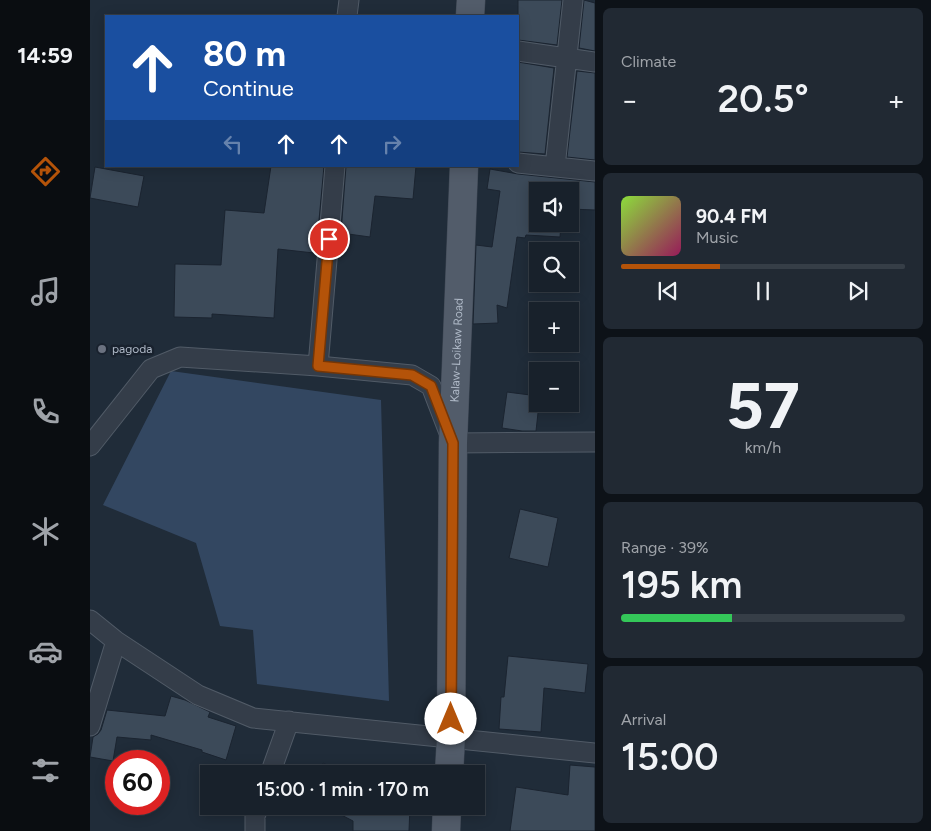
<!DOCTYPE html>
<meta charset="utf-8">
<style>
:root{--surface:#18212b;--page:#212933;--text:#f1f3f6;--muted:#9fa3a9;--line:#363e47;--accent:#b45309}
body{margin:0;font-family:Figtree,sans-serif;background:var(--page);color:var(--text);height:100vh;display:flex;flex-direction:column;font-size:19px;white-space:nowrap}
*{box-sizing:border-box;margin:0}
p{font-size:16px;color:var(--muted)}
.icon{flex:none;width:28px;height:28px;fill:none;stroke:currentColor;stroke-width:2;stroke-linecap:round;stroke-linejoin:round}
.map{position:relative;flex:1;overflow:hidden}
.sheet{display:flex;flex-direction:column;gap:8px;padding:8px;background:#0d1218;width:336px}
.sheet>*{flex:none}
.banner{position:absolute;left:15px;top:15px;width:414px;height:152px;border-radius:0px;box-shadow:0 2px 12px #0003,0 0 0 1px var(--line);background:#1a4fa0;color:#fff;overflow:hidden}
.controls{position:absolute;left:439px;top:182px;display:grid;gap:10px}
.controls a{display:grid;place-items:center;width:50px;height:50px;border-radius:0px;background:var(--surface);box-shadow:0 2px 12px #0003,0 0 0 1px var(--line);font-size:25px}
.speed{position:absolute;left:15px;top:750px;display:flex;gap:10px;font-size:25px;font-weight:700;text-align:center}
.speed>*{display:grid;place-content:center;width:65px;height:65px;border-radius:50%;background:var(--surface);box-shadow:0 2px 12px #0003,0 0 0 1px var(--line);line-height:1}
.speed .limit{border:8px solid #d22;background:#fff;color:#111}
.pin{position:absolute;display:grid;place-items:center;width:42px;height:42px;color:#fff;margin:-21px;border:2px solid #fff;border-radius:50%;box-shadow:0 1px 5px #0007}
.me{position:absolute;width:55px;margin:-28px;rotate:0deg;stroke-linejoin:round;filter:drop-shadow(0 0 4px #0008)}
.turn{display:flex;align-items:center;gap:18px;height:105px;padding:0 15px;font-size:22px}
.turn .icon{width:65px;height:65px;stroke-width:2.5}
.turn b{display:block;font-size:35px;line-height:42px}
.lanes{display:flex;align-items:center;height:48px;padding:0 15px;background:#0003;justify-content:center;gap:25px;direction:ltr}
.lanes .off{opacity:.35}
.big{font-size:38px;font-weight:600;line-height:1.1}
.sheet .card{flex:1;display:flex;flex-direction:column;justify-content:center;gap:8px;min-width:0;padding:0 18px;border-radius:8px;background:var(--page)}
.sheet .dial{align-items:center;gap:0}
.dial b{font-size:65px;line-height:1}
.song{display:flex;align-items:center;gap:15px}
.cover{width:60px;height:60px;border-radius:8px;background:linear-gradient(135deg,hsl(90 70% 55%),hsl(330 70% 35%))}
.played{height:5px;border-radius:2px;background:linear-gradient(90deg,var(--accent) 35%,var(--line) 35%)}
.keys{display:flex;justify-content:space-around;direction:ltr}
.heat{display:flex;justify-content:space-between;align-items:center;font-size:28px;direction:ltr}
.charge{height:8px;border-radius:4px;background:linear-gradient(90deg,#34c759 39%,var(--line) 0)}
.trip{position:absolute;left:110px;top:765px;width:285px;height:50px;border-radius:0px;background:var(--surface);box-shadow:0 2px 12px #0003,0 0 0 1px var(--line);font-weight:600;line-height:50px;text-align:center}
main{display:flex;flex:1;min-height:0}
.menu{display:flex;flex-direction:column;width:90px;justify-content:space-around;align-items:center;background:#0a0d11;color:var(--muted)}
.menu .icon{width:35px;height:35px}
.menu .current{color:var(--accent)}
.menu b{font-size:22px;color:var(--text)}
.map>svg:first-child{display:block}
</style>
<main>
<nav class="menu">
<b>14:59</b>
<svg class="icon current" aria-label="directions" viewBox="0 0 24 24"><path d="M12 3l9 9-9 9-9-9zM9 14v-3h6M13 9l2 2-2 2"/></svg>
<svg class="icon" aria-label="music" viewBox="0 0 24 24"><path d="M9 18V5l10-2v13"/><circle cx="6" cy="18" r="3"/><circle cx="16" cy="16" r="3"/></svg>
<svg class="icon" aria-label="phone" viewBox="0 0 24 24"><path d="M5 4h4l2 5-3 2q2 4 5 5l2-3 5 2v4C11 20 4 13 5 4z"/></svg>
<svg class="icon" aria-label="climate" viewBox="0 0 24 24"><path d="M12 3v18M4 7l16 10M4 17L20 7"/></svg>
<svg class="icon" aria-label="car" viewBox="0 0 24 24"><path d="M5 17H2v-5l4-1 3-4h7l3 4 3 1v5h-3M9 17h6M6 11h13"/><circle cx="7" cy="17" r="2"/><circle cx="17" cy="17" r="2"/></svg>
<svg class="icon" aria-label="filters" viewBox="0 0 24 24"><path d="M4 7h16M4 17h16"/><circle cx="9" cy="7" r="2"/><circle cx="15" cy="17" r="2"/></svg>
</nav>
<div class="map">
<svg width="505" height="831" viewBox="0 0 505 831">
<rect width="100%" height="100%" fill="#202c39"/>
<path fill="#334761" d="M81 371 291 400 299 701 167 684 163 630 130 626 106 543 13 505Z"/>
<path fill="#3c4a59" stroke="#1b2430" d="M428 0H472L467 45 428 40Z
M494 0 505 3V51L489 48Z
M428 62 464 68 455 154 428 152Z
M487 71 505 73V160L477 157Z
M181 166H234L228 231H226L224 253 188 249 184 318 122 314V318L84 317 85 264 131 265 135 210 174 213Z
M256 166H326L323 199 285 196 280 237 251 233Z
M5 167 54 176 48 207 0 198Z
M400 169 428 174 505 182V210L480 209V191H448V224H471L470 237 436 235 435 238 427 237 417 308 407 305 408 323 383 324 386 245 402 247 410 191 397 189Z
M417 392 448 396V404H449L446 431H432L412 428Z
M430 509 468 518 458 567 419 558Z
M418 656 498 664 495 693 454 688 451 732 409 729 411 697H414Z
M81 696 95 700 120 712 118 717 146 726 136 760 112 752V750L61 735V740L27 737 23 761 0 757 3 737 8 734 11 730 17 710 75 716Z
M233 763 255 774H228Z
M480 765 505 767V831H420L426 787 478 795Z
M234 806H320L319 831H263V821Z"/>
<g fill="none" stroke-linecap="round" stroke-linejoin="round">
<g stroke="#515b67" stroke-width="21">
<path id="minor" d="M257 16 259 0
M428 51 505 62
M428 163 505 171
M465 167 483 0
M228 366 245 166
M0 446 61 369 90 357 228 366 322 375 341 386 363 443 505 442
M0 620 26 641 108 695 163 718 505 753
M0 726 26 641
M180 774 199 721
M165 831V816L169 806"/>
</g>
<g stroke="#404956" stroke-width="29">
<g id="primary">
<path d="M380 16 381 0"/>
<path id="s1" d="M359 774 361 737 363 443 374 166"/>
<path d="M356 831 357 806"/>
</g>
</g>
<use href="#minor" stroke="#343d49" stroke-width="19"/>
<use href="#primary" stroke="#525c6a" stroke-width="28"/>
</g>
<g fill="none" stroke-linecap="round" stroke-linejoin="round">
<g stroke="#753606" stroke-width="12">
<path id="route" d="M239 239 228 366 322 375 341 386 363 443 361 719"/>
</g>
<use href="#route" stroke="#b45309" stroke-width="9"/>
</g>
<circle fill="#6b7280" stroke="#19222e" stroke-width="2" cx="12" cy="349" r="5"/>
<g text-anchor="middle" stroke-width="5" stroke-linejoin="round" paint-order="stroke">
<g font-size="12" fill="#aeb8c6" stroke="#19222e" text-anchor="start">
<text x="22" y="353">pagoda</text>
</g>
<g font-size="12" fill="#aeb8c6" stroke="#19222e">
<text dy="4" stroke="none"><textPath href="#s1" startOffset="424">Kalaw-Loikaw Road</textPath></text>
</g>
</g>
</svg>
<div class="controls">
<a><svg class="icon" aria-label="sound" viewBox="0 0 24 24"><path d="M4 9h4l5-4v14l-5-4H4zM17 9q2 3 0 6"/></svg></a>
<a><svg class="icon" aria-label="search" viewBox="0 0 24 24"><circle cx="10" cy="10" r="6"/><path d="M15 15l6 6"/></svg></a>
<a>+</a>
<a>−</a>
</div>
<div class="speed"><div class="limit">60</div></div>
<div class="pin" style="left:239px;top:239px;background:#d93025"><svg class="icon" aria-label="arrive" viewBox="0 0 24 24"><path d="M6 21V4h12l-3 4 3 4H6"/></svg></div>
<svg class="me" style="left:361px;top:719px" viewBox="-20 -20 40 40"><circle r="19" fill="#fff"/><path d="M0-13L10 11 0 6-10 11z" fill="#b45309"/></svg>
<div class="trip">15:00 · 1 min · 170 m</div>
<div class="banner">
<div class="turn"><svg class="icon" aria-label="ahead" viewBox="0 0 24 24"><path d="M12 20V5M6 11l6-6 6 6"/></svg><div><b>80 m</b>Continue</div></div>
<div class="lanes"><svg class="icon off" aria-label="left" viewBox="0 0 24 24"><path d="M17 20v-9H6M10 6l-5 5 5 5"/></svg><svg class="icon" aria-label="ahead" viewBox="0 0 24 24"><path d="M12 20V5M6 11l6-6 6 6"/></svg><svg class="icon" aria-label="ahead" viewBox="0 0 24 24"><path d="M12 20V5M6 11l6-6 6 6"/></svg><svg class="icon off" aria-label="right" viewBox="0 0 24 24"><path d="M7 20v-9h11M14 6l5 5-5 5"/></svg></div>
</div>
</div>
<section class="sheet">
<div class="card"><p>Climate</p>
<div class="heat"><a>−</a><b class="big">20.5°</b><a>+</a></div>
</div>
<div class="card">
<div class="song"><i class="cover"></i><div><b>90.4 FM</b><p>Music</p></div></div>
<div class="played"></div>
<div class="keys"><svg class="icon" aria-label="previous" viewBox="0 0 24 24"><path d="M18 5L8 12l10 7zM5 5v14"/></svg><svg class="icon" aria-label="pause" viewBox="0 0 24 24"><path d="M8 5v14M16 5v14"/></svg><svg class="icon" aria-label="next" viewBox="0 0 24 24"><path d="M6 5l10 7-10 7zM19 5v14"/></svg></div>
</div>
<div class="card dial"><b>57</b><p>km/h</p></div>
<div class="card"><p>Range · 39%</p><b class="big">195 km</b><div class="charge"></div></div>
<div class="card"><p>Arrival</p><b class="big">15:00</b></div>
</section>
</main>
